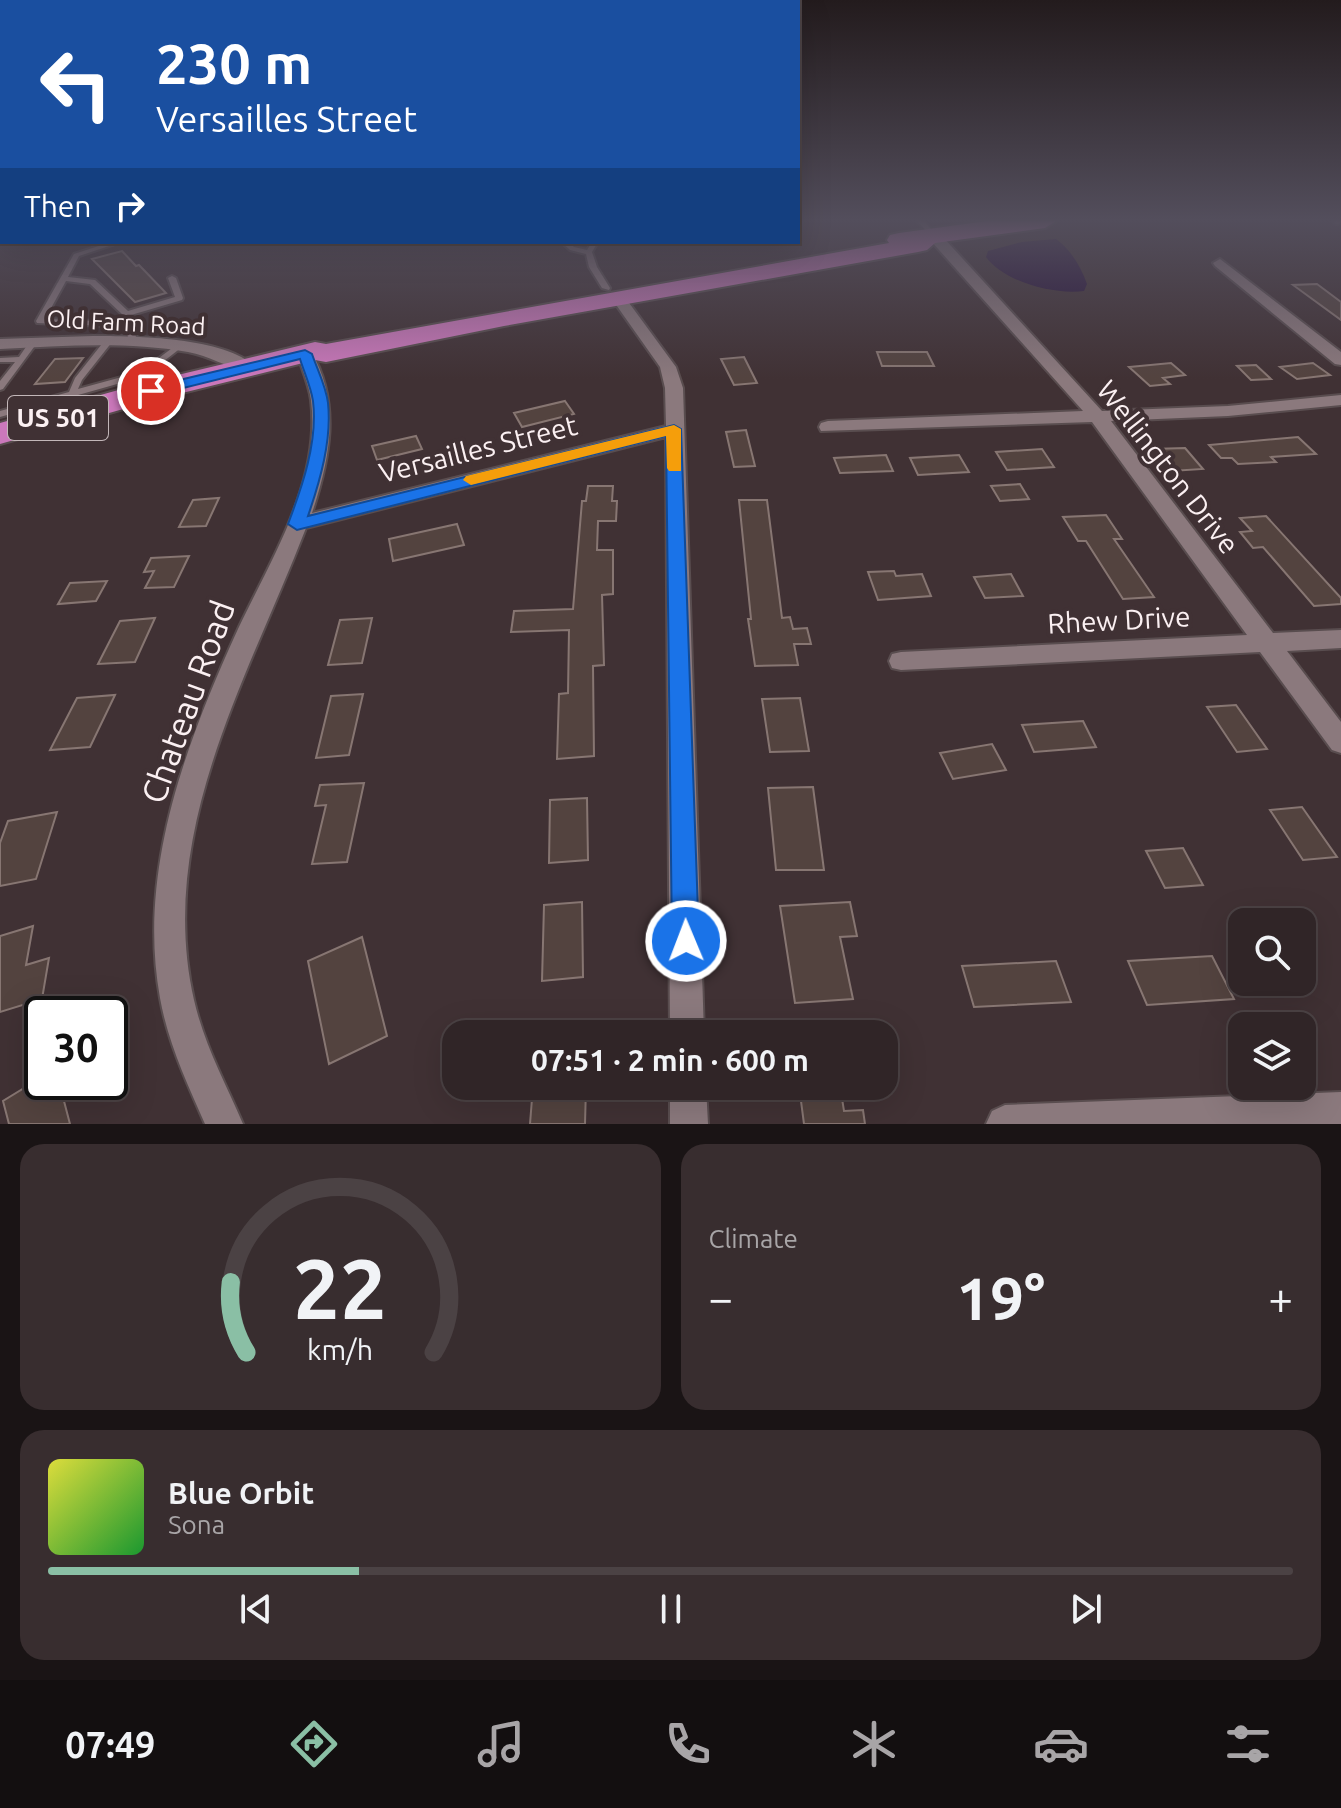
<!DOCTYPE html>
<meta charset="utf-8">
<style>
:root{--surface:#302527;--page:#382d2f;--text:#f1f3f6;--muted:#a8a5a7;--line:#4b4244;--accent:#8abfa5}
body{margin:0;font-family:Ubuntu,sans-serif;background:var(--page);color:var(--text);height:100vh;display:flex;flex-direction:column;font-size:30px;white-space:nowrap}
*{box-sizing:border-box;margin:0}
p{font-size:26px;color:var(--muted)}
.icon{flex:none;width:44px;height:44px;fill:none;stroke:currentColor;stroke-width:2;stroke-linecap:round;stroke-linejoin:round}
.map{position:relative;height:1124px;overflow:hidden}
.sheet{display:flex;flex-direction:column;gap:20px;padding:20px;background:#1a1415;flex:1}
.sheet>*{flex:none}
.banner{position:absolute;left:0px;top:0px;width:800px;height:244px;box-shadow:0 8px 32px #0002,0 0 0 2px var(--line);background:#1a4fa0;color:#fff;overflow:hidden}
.fabs{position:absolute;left:1228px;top:908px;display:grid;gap:16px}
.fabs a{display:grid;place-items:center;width:88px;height:88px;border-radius:16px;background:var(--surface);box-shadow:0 8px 32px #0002,0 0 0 2px var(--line);font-size:40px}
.speed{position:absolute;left:24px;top:996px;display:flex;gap:16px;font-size:40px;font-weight:700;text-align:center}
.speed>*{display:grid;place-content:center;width:104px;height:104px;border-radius:50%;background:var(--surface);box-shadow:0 8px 32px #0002,0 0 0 2px var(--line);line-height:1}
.speed .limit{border:4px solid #111;border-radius:12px;background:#fff;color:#111}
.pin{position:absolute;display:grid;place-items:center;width:68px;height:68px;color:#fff;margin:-34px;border:4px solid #fff;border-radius:50%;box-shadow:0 2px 8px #0007}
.me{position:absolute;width:88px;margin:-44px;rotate:359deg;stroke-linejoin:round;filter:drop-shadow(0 0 6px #0008)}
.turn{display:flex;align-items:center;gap:28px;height:168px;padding:0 24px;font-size:36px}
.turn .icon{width:104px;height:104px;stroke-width:2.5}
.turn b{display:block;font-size:56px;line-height:68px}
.then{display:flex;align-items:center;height:76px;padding:0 24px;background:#0003;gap:16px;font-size:30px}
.big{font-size:60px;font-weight:700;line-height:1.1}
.sheet .tile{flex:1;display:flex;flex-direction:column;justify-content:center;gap:12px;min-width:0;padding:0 28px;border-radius:24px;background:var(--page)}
.sheet .dial{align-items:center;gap:0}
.dial svg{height:208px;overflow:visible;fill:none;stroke:var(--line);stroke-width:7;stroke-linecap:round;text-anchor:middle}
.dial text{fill:var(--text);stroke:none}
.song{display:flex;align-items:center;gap:24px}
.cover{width:96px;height:96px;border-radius:12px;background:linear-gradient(135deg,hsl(60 70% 55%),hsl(130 70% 35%))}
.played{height:8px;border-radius:4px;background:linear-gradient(90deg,var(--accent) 25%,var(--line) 25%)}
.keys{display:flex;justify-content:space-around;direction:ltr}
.heat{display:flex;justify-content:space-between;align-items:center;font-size:44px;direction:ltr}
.sheet .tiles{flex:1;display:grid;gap:20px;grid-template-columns:1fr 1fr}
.tile:last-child{grid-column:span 2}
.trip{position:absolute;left:442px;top:1020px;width:456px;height:80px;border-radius:24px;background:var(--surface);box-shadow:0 8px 32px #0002,0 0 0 2px var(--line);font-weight:700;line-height:80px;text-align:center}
.menu{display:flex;height:128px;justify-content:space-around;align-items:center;background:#130f10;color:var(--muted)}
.menu .icon{width:56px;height:56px}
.menu .on{color:var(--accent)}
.menu b{font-size:36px;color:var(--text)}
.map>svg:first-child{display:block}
</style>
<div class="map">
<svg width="1341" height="1124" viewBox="0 0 1341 1124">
<rect width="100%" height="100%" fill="#403134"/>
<path fill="#26103a" d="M1056 239C1071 250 1081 267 1087 284L1084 291C1054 295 1004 282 986 257L988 251 1022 242Z"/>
<path fill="#53433f" stroke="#877672" stroke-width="2" d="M122 251 136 266 139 265 166 293 135 302 92 259Z
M1317 284 1341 302V320L1293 285Z
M877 352H927L934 366H882Z
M744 357 757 383 734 385 721 359Z
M83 358 65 382 35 384 55 359Z
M1171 363 1185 375 1163 378 1170 384 1150 386 1129 367Z
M1313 363 1330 375 1297 379 1280 367Z
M1256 365 1271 379 1251 380 1237 366Z
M565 401 574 414 522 427 514 413Z
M746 430 755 466 734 467 726 432Z
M416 436 422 449 377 460 372 446Z
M1298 437 1316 454 1271 457 1276 462 1238 464 1232 458H1221L1209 445Z
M1185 448 1203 469 1171 471 1153 449Z
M1042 449 1054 467 1007 470 996 452Z
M886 455 893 471 840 473 834 458Z
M959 455 969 472 918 475 910 458Z
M1020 484 1029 499 1000 501 991 486Z
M588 486H613L612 501H617L616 521H598L597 550H613V594L602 595 604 665 593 666 594 756 557 759 559 694 568 693 569 630 511 632 514 611 573 609 582 501H586Z
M219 498 206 526 179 527 193 500Z
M739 500H767L782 618 790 617 793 629 807 628 811 644H794L798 665 755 666 748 619H751Z
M1106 515 1122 539H1114L1154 597 1123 599 1086 541H1078L1063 517Z
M1266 516 1341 598V604L1314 606 1263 547 1253 548 1240 532 1252 531 1240 518Z
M457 524 464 545 393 561 389 539Z
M189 556 174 587 145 588 154 571 144 572 151 558Z
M894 571 896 576 922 574 931 596 878 600 868 572Z
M1011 574 1023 596 985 598 974 577Z
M107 581 96 601 58 604 70 583Z
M155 618 135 662 98 664 120 621Z
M372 618 362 663 328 665 340 620Z
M363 694 349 755 316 758 331 696Z
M115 695 90 747 50 750 77 698Z
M800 698 809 751 770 752 762 699Z
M1236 705 1267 749 1237 752 1207 707Z
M1083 721 1096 747 1034 752 1022 725Z
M992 744 1006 770 953 779 940 753Z
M364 783 347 862 312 864 326 805 315 806 320 785Z
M813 787 824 870H776L768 788Z
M587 798 588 860 549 863 550 800Z
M1302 807 1337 857 1303 860 1270 810Z
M57 812 36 879 0 886V843L8 821Z
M1183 848 1203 885 1165 888 1146 851Z
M582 902 583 977 542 981 544 905Z
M850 902 857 936 840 937 853 999 795 1003 780 906Z
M33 926 26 965 49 958 42 999 0 1012V936Z
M362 937 387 1036 329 1064 308 961Z
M1212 956 1234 999 1147 1005 1128 961Z
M1056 961 1071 1002 974 1007 962 966Z
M34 1082H59L70 1124H9L3 1101Z
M533 1086H586L585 1124H530Z
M799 1086H840L844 1111 863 1110 865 1124H804Z"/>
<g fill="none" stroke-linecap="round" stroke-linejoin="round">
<g stroke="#594d4f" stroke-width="4">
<path id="lane" d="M917 221H924L938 237V239H934Z
M1333 221H1341V223L1336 224Z
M111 242H121L79 256 68 277 95 280 128 311 175 297 168 278 172 276 176 278 183 298 182 300 131 315 135 325 134 327 137 343 133 345 129 343 126 327 37 323 36 321 74 254ZM66 281 90 284 123 315 125 322 45 319Z
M561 242H568L574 247 587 250 592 242H598L592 252 597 267 610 288 609 290 602 288 589 267 586 254 570 250Z
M105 340 112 342 82 380 78 389 140 372 179 343H182V347L150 372 162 374 176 386 175 388H169L157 378 142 377 0 417V411L69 392 75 378Z
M30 341H33L37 343 3 389 0 390V381L15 362H0V358L19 357Z"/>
</g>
<g stroke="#594d4f" stroke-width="4">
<path id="street" d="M931 235H941L1102 411 1228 406 1341 395V405L1228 416 1111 421 1273 633 1341 630V648L1287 651 1341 722V753L1332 750 1260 652 901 670 892 668 889 661 892 654 901 652 1247 635 1092 422 821 431 819 427 821 423 828 421 1083 411 931 241Z
M1220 259 1341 352V365L1335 364 1215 266 1213 263Z
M619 295 624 296 676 367 683 388 704 1034H670L666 437 306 528C248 678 156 832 194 1000 204 1044 225 1082 243 1124H205C187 1083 168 1043 160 998 137 871 186 743 238 629 271 559 321 481 311 400 309 385 302 369 297 354L299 351H311C341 403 330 459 312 513L666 426 665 388 660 367 612 299Z
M93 336C134 336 226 337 255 367L247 372C227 367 209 356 188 352 126 341 62 346 0 349V339Z
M670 1086H706L708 1124H670Z
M1341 1092V1124H986L992 1111 1005 1105Z"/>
</g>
<g stroke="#594d4f" stroke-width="4">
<path id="highway" d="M987 221H1056L1045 228 935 243 927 250 918 252 504 326 326 362 315 360 162 398 0 444V423L140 384 315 342 326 344 889 243 887 240 890 235 899 233Z"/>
</g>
<use href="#lane" fill="#8b797d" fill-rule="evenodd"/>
<use href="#street" fill="#8b797d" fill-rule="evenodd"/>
<use href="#highway" fill="#cb78bb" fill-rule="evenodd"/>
</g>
<linearGradient id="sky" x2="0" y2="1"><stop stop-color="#231b1d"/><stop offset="0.58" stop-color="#534e5c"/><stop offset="1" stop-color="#534e5c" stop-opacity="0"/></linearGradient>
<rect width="1341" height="379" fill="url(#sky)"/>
<path fill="#1a73e8" stroke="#114b97" stroke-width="2" d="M305 350 312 354C317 369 326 386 328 403 332 440 320 481 308 516L674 425 681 429 699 941 695 950 686 954 676 950 672 941 666 436 297 530 288 524C302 487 318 442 313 401 311 387 304 372 300 359L151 396 144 391 146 388Z"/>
<path fill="#f59e0b" d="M674 425 681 429V471H669L667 468 666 436 471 485 463 480 466 476Z"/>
<g text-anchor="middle" stroke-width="8" stroke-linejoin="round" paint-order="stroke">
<g font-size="24" fill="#fbf0f2" stroke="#403134">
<text transform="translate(126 323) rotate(3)" y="8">Old Farm Road</text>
</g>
<rect fill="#403134" stroke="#c3b7b9" stroke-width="2" x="8" y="396" width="100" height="44" rx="6"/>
<g font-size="26" font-weight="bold" fill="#fbf0f2">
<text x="58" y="427">US 501</text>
</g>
<g font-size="28" fill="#fbf0f2" stroke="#403134">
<text transform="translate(478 449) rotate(-14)" y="10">Versailles Street</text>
<text transform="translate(1168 467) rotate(52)" y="10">Wellington Drive</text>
<text transform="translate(1119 620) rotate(-3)" y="10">Rhew Drive</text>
</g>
<g font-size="34" fill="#fbf0f2" stroke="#403134">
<text transform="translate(188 702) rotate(-70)" y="12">Chateau Road</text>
</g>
</g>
</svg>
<div class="fabs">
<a><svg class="icon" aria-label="search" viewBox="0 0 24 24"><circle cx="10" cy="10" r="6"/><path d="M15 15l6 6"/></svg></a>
<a><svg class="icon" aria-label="layers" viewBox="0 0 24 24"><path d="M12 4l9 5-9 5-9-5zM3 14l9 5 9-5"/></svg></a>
</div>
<div class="speed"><div class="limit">30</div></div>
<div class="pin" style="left:151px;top:391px;background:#d93025"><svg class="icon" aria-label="arrive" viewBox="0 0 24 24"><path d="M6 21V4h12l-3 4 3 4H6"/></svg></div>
<svg class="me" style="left:686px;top:941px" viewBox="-20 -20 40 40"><circle r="17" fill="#1a73e8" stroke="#fff" stroke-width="3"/><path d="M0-11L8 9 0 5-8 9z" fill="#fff"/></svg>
<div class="trip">07:51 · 2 min · 600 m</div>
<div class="banner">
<div class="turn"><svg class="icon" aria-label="left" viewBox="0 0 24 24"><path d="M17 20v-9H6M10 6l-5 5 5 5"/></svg><div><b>230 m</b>Versailles Street</div></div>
<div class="then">Then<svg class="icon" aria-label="right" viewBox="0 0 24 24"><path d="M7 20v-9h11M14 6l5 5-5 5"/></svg></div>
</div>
</div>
<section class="sheet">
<div class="tiles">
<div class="tile dial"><svg viewBox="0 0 100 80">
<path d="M14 69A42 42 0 1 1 86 69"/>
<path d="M14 69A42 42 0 0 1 8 42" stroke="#8abfa5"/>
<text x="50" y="56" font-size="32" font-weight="700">22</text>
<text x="50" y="72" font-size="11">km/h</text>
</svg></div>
<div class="tile"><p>Climate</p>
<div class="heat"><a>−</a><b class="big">19°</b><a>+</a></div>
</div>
<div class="tile">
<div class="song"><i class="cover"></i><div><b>Blue Orbit</b><p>Sona</p></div></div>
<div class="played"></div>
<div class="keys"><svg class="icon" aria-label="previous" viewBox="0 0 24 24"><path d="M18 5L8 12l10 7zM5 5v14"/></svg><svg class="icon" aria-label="pause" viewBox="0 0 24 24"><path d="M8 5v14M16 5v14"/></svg><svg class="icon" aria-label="next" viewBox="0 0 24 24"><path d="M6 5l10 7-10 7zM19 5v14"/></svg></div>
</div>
</div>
</section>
<nav class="menu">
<b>07:49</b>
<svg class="icon on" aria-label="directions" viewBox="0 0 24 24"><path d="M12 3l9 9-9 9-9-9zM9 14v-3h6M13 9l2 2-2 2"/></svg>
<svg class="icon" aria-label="music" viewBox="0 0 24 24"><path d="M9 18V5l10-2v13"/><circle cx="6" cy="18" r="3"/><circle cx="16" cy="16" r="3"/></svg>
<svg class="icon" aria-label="phone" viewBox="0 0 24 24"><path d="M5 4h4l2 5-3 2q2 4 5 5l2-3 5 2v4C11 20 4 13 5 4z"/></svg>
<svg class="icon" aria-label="climate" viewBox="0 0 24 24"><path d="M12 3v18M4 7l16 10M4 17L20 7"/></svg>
<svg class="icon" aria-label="car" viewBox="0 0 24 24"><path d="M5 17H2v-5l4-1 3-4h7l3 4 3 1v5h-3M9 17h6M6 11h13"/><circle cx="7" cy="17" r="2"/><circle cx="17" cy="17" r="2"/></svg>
<svg class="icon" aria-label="filters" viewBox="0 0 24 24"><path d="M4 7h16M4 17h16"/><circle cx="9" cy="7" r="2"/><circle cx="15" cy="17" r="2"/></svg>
</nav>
